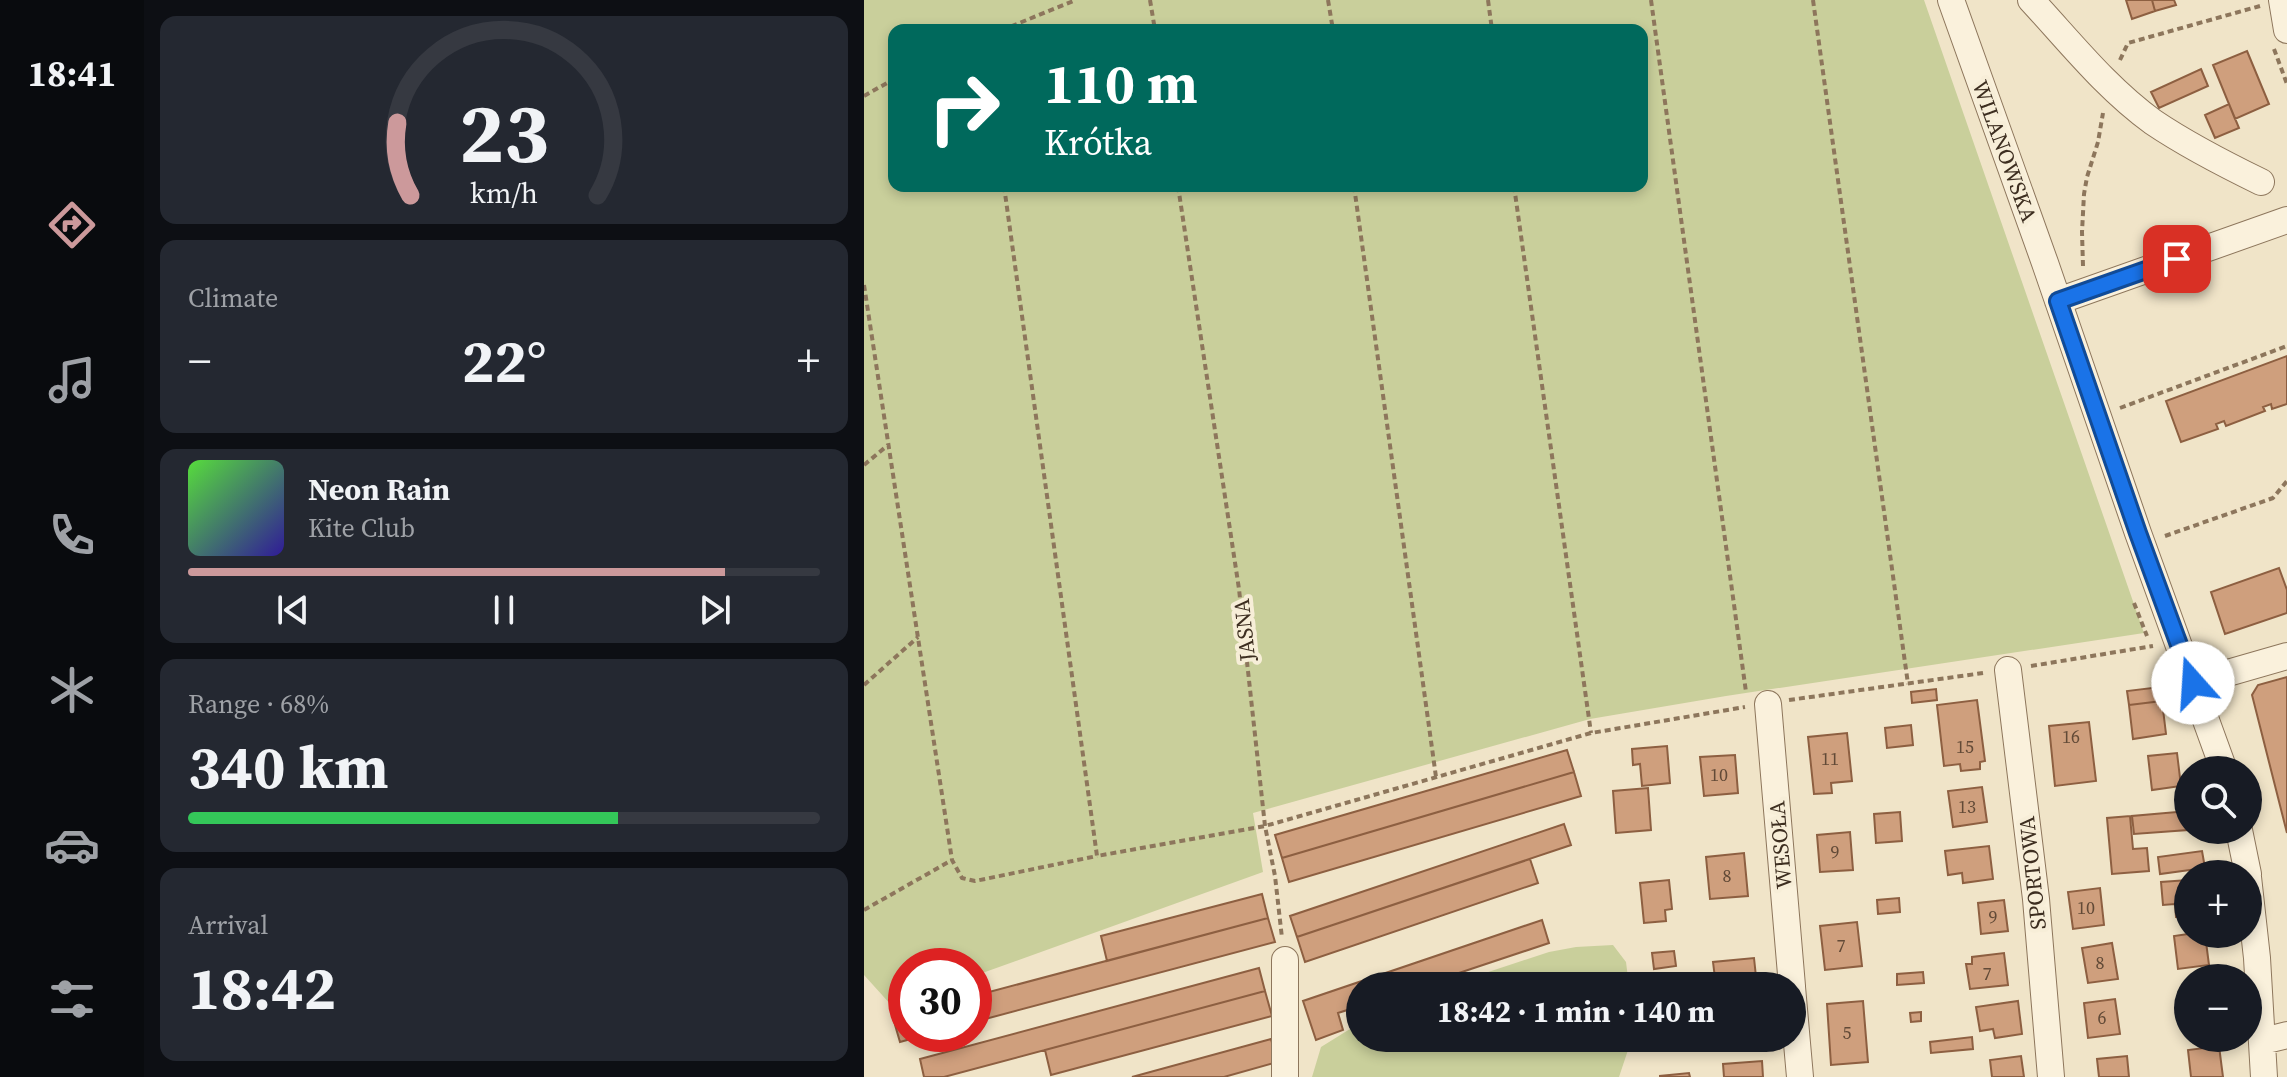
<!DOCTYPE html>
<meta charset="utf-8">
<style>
:root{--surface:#171b24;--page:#242831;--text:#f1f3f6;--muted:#9ea1a6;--line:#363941;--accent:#cc999b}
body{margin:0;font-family:"Source Serif 4",serif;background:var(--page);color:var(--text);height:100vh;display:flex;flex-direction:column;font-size:30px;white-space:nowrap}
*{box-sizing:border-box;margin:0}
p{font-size:26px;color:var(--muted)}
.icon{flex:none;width:44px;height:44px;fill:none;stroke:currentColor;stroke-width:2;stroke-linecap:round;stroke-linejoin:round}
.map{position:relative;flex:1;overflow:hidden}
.side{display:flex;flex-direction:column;gap:16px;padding:16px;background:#0d0f14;width:720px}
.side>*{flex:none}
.hud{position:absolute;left:24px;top:24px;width:760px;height:168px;border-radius:16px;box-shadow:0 4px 12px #0003;background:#00695c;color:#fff;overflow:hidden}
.tools{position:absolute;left:1310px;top:756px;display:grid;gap:16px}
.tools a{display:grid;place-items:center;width:88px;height:88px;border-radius:50%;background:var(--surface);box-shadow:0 4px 12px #0003;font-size:40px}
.speed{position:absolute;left:24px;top:948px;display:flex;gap:16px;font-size:40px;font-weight:700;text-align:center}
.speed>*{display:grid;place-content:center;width:104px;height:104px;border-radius:50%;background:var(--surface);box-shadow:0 4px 12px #0003;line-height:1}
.speed .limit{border:12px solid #d22;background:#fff;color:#111}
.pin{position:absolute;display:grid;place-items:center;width:68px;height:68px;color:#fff;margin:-34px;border-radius:16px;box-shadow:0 4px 12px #0006}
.me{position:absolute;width:88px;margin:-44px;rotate:341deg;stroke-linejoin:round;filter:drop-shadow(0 0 6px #0008)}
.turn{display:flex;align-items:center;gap:28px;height:168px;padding:0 24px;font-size:36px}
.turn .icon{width:104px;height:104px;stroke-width:2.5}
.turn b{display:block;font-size:56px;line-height:68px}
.big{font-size:60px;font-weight:700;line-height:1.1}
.side .tile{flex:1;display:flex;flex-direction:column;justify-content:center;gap:12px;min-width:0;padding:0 28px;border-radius:16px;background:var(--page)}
.side .dial{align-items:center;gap:0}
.dial svg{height:208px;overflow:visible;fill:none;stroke:var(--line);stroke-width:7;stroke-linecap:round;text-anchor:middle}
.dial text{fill:var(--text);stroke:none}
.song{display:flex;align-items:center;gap:24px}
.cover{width:96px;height:96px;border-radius:12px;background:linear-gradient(135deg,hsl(110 70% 55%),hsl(250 70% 35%))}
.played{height:8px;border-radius:4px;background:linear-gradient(90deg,var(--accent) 85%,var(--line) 85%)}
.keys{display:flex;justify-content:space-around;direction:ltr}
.heat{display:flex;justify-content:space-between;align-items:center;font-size:44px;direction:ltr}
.charge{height:12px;border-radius:6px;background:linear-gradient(90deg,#34c759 68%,var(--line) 0)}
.trip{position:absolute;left:482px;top:972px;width:460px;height:80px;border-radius:40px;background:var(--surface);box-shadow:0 4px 12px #0003;font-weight:700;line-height:80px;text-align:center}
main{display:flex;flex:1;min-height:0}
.menu{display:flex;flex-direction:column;width:144px;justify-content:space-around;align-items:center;background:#090b0e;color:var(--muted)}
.menu .icon{width:56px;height:56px}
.menu .current{color:var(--accent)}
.menu b{font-size:36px;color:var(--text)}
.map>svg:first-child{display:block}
</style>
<main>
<nav class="menu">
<b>18:41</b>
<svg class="icon current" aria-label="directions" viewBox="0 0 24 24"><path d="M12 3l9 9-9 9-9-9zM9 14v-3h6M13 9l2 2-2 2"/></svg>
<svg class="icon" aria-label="music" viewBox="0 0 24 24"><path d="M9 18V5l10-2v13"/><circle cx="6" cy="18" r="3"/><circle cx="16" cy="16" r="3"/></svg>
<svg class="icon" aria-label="phone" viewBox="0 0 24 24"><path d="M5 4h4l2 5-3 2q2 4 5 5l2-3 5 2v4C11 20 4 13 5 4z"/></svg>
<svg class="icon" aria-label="climate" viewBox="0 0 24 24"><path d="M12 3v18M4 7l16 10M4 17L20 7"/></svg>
<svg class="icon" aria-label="car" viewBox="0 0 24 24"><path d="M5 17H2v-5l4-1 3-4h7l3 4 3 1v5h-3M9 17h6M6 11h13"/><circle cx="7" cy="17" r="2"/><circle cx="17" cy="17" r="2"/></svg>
<svg class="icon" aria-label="filters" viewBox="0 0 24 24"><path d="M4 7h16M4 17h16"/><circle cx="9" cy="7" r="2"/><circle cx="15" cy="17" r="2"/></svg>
</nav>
<section class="side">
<div class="tile dial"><svg viewBox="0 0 100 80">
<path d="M14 69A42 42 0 1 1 86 69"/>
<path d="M14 69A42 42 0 0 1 9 41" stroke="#cc999b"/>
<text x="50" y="56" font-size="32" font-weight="700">23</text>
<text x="50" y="72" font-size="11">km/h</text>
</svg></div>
<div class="tile"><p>Climate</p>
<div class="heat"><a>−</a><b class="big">22°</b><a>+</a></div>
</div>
<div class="tile">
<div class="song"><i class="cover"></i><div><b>Neon Rain</b><p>Kite Club</p></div></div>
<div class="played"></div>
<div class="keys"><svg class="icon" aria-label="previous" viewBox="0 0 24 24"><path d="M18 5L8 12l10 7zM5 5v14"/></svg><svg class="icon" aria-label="pause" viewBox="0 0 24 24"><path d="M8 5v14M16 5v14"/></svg><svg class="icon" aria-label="next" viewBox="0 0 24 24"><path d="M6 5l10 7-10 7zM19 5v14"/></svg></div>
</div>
<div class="tile"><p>Range · 68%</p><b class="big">340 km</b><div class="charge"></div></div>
<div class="tile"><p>Arrival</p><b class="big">18:42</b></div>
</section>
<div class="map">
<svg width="1423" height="1077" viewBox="0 0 1423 1077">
<rect width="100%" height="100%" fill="#f0e4c8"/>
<path fill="#c9cf9b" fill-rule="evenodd" d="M0 0H1060L1280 633 862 696 726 719 389 813 399 872 110 976V966H42V1001L28 1006 0 975ZM30 30H778V186H30Z
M749 945 762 962 765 986H582L685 952 712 947Z
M496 1020V1038H768L755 1077H448L457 1047 486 1029Z"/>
<path fill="#cf9f7d" stroke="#8d5f41" stroke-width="2" d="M1262 0H1288L1291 11 1268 19Z
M1288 0H1310L1312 5 1291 11Z
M1383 51 1405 104 1371 119 1349 65Z
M1337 69 1344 86 1295 108 1287 92Z
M1365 104 1375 128 1351 138 1341 115Z
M1423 356V404L1408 409 1407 404 1399 407 1401 411 1362 426 1360 421 1352 424 1354 429 1317 442 1302 401Z
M1415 568 1423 590V613L1361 634 1347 592Z
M1423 677V833L1388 695 1394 685Z
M1296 687 1298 701 1265 705 1263 691Z
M1072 689 1073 700 1048 703 1047 692Z
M1113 700 1121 761 1116 762V769L1097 771 1096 764 1080 766 1073 705Z
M1298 701 1302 734 1269 739 1265 705Z
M1225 722 1232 781 1191 786 1185 726Z
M1047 725 1049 745 1023 748 1021 728Z
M983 733 988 781 967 783 968 793 950 794 944 737Z
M803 746 806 783 778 786 776 764 769 765 768 749Z
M703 750 710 772 418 858 411 835Z
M1313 753 1317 786 1288 790 1284 756Z
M871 755 874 793 840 796 836 757Z
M710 772 717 796 425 882 418 858Z
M1118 787 1123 822 1089 827 1084 791Z
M784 788 787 830 752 833 749 791Z
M1324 811V830L1270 834 1268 816Z
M1036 812 1038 841 1012 843 1010 814Z
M1266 816 1269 849 1283 848 1285 871 1248 874 1243 818Z
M700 824 707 845 433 937 426 916Z
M986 832 989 870 956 872 953 835Z
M1125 846 1129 879 1099 883 1098 873 1084 875 1081 851Z
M1338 851 1341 868 1296 874 1294 857Z
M880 853 884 896 846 899 842 857Z
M666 859 674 883 441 962 433 937Z
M805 880 808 909 801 910 802 921 780 923 776 883Z
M1324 880V916L1312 917 1311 904 1299 905 1297 882Z
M1236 888 1240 925 1209 929 1204 892Z
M398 894 404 918 243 961 237 936Z
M1035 898 1036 912 1014 914 1013 900Z
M1140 900 1144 931 1117 934 1114 903Z
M404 918 411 942 110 1022V996Z
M678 920 685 943 556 986H496V1006L474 1013 479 1030 452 1040 439 1001Z
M993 922 998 966 961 970 956 926Z
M1324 934H1341L1345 965 1314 969 1310 936Z
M1248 943 1254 979 1224 983 1218 948Z
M810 951 812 966 790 969 788 953Z
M1140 953 1144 985 1106 989 1102 964H1108V957Z
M890 958 893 986H852L849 962Z
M395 968 401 991 80 1077H60L56 1059Z
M1059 972 1060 983 1033 985V974Z
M401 991 408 1016 187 1075 181 1050Z
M1324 992V1025H1321L1317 993Z
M1251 999 1256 1034 1224 1038 1220 1003Z
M999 1001 1004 1062 967 1065 963 1004Z
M1154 1001 1158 1034 1131 1038 1129 1029 1116 1031 1112 1007Z
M1057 1012V1021L1047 1022 1046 1013Z
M42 1014V1034H65L36 1042 29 1018Z
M1108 1037 1109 1049 1067 1053 1066 1042Z
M407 1039 413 1062 360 1077H268Z
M1355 1046 1359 1077H1327L1324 1050Z
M1157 1056 1160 1077H1128L1126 1060Z
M1263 1056 1265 1077H1235L1233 1059Z
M898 1061 899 1077H860L859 1064Z
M825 1073 826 1077H796V1076Z"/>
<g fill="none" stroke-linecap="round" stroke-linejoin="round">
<g stroke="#8d765c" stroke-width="28">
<path id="minor" d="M1087 0 1181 263 1274 533 1360 770
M1167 0C1206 42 1242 88 1289 122 1323 145 1360 164 1397 182
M1418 0 1423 30
M1194 301 1423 220
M1144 670 1172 899 1187 1077
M1329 683 1423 656
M904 704 928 986
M1375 830 1384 874
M1384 877 1393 958 1400 1077
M421 960V1077
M928 987 936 1077
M1399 1041 1423 1035"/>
</g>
<path stroke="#8d765c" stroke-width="4" stroke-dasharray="6 4" stroke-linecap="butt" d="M286 0 291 30
M464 0 469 30
M624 0 628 30
M787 0 882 692
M949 0 1044 684
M138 30 212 0
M1410 49 1423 84
M1256 60 1264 43 1396 6
M0 96 30 79
M140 186 233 856 401 826 727 733 881 707
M314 186 375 589 401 826 411 876 418 938
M490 186 572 777
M650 186 727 733
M1219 266 1218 232 1220 194 1223 177 1234 142 1239 113
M0 285 88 860 98 878 111 881 233 856
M1256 408 1423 346
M0 465 24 445
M1301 536 1409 498 1423 481
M1270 603 1283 636
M1167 666 1289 646
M0 685 54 637
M925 700 1119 673
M1384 788 1389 809
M0 910 88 860"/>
<use href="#minor" stroke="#faf1dc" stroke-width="26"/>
</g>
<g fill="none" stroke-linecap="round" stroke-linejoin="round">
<g stroke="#114b97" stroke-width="20">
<path id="route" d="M1313 259 1194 301 1274 533 1329 683"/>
</g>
<use href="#route" stroke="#1a73e8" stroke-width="14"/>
</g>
<g text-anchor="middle" stroke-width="8" stroke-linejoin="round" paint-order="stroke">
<g font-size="18" fill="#624a37">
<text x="1207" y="743">16</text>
<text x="1101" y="753">15</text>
<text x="966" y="765">11</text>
<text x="855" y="781">10</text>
<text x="1103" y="813">13</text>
<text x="971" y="858">9</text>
<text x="863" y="882">8</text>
<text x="1222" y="914">10</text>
<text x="1129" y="923">9</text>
<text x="977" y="952">7</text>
<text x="1236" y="969">8</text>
<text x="1123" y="980">7</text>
<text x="1238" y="1024">6</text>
<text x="983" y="1039">5</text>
</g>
<g font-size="22" fill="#3d2e20" stroke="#f7eed8">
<text transform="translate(1141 151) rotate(70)" y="8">WILANOWSKA</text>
<text transform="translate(380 630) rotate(-96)" y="8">JASNA</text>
<text transform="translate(916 845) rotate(-95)" y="8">WESOŁA</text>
<text transform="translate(1168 873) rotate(-96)" y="8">SPORTOWA</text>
</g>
</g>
</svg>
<div class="tools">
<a><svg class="icon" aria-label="search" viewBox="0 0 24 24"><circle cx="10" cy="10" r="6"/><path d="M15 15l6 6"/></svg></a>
<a>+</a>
<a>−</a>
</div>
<div class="speed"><div class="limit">30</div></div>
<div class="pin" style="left:1313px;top:259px;background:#d93025"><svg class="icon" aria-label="arrive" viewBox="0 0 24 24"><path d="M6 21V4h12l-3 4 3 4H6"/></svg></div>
<svg class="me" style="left:1329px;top:683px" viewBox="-20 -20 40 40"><circle r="19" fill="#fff"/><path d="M0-13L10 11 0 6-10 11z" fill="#1a73e8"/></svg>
<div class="trip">18:42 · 1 min · 140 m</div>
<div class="hud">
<div class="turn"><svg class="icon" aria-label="right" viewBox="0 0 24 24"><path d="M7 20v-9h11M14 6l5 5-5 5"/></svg><div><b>110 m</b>Krótka</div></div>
</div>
</div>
</main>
